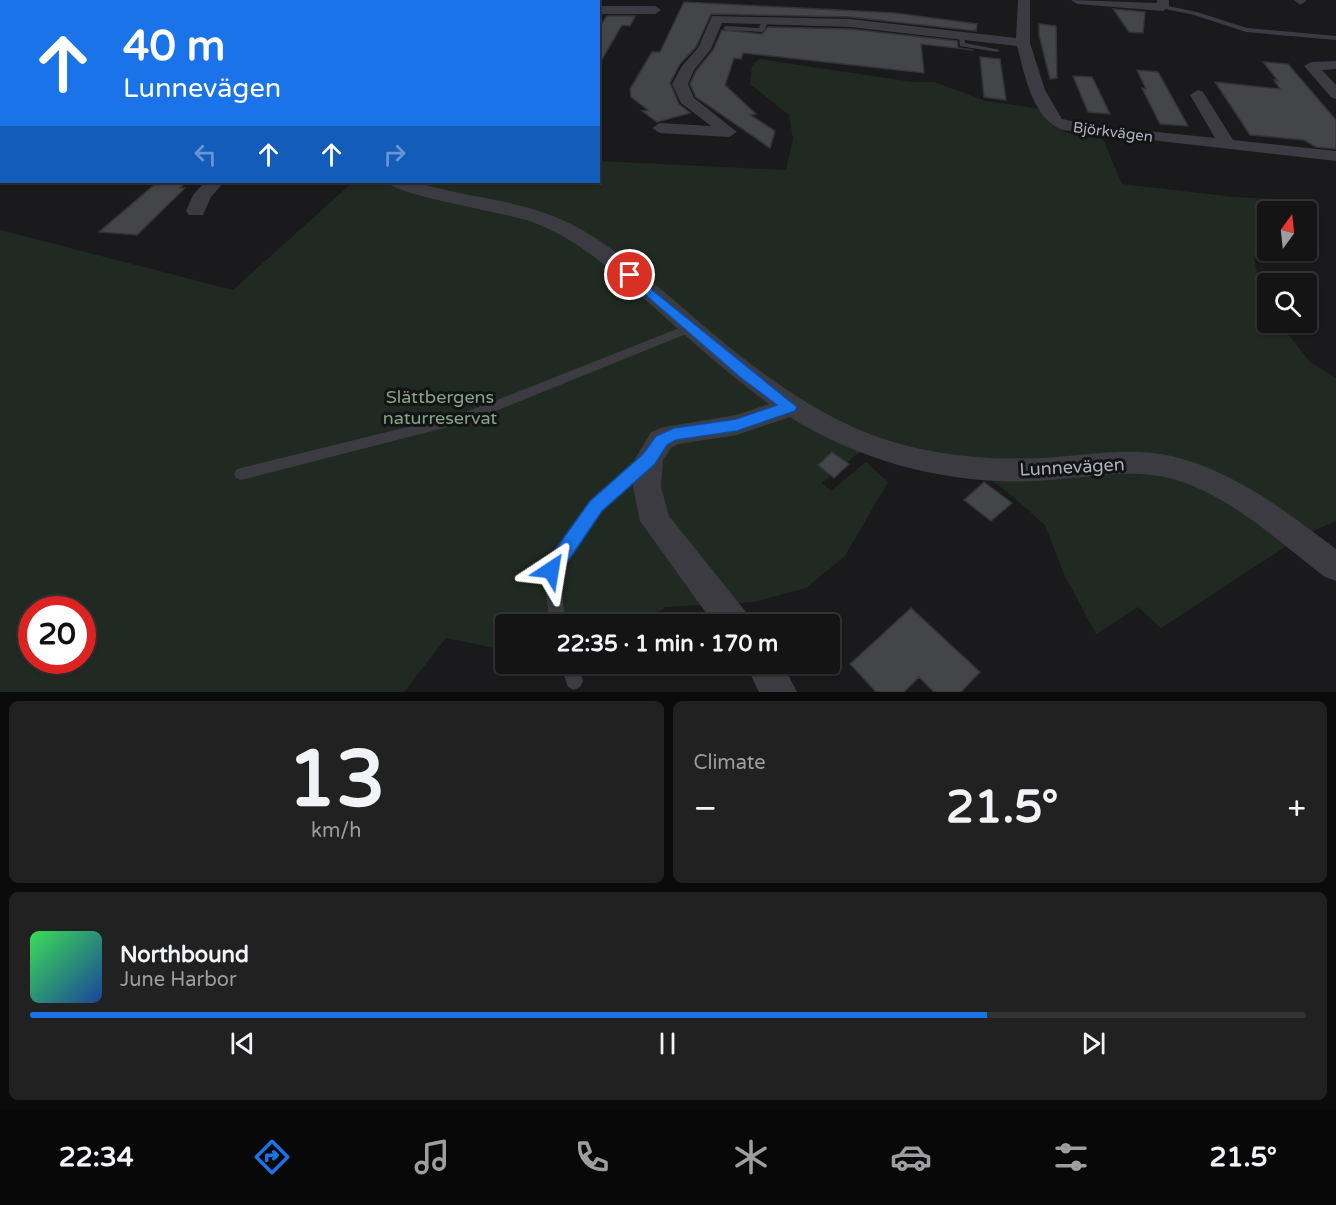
<!DOCTYPE html>
<meta charset="utf-8">
<style>
:root{--surface:#141415;--page:#212122;--text:#f1f3f6;--muted:#9d9ea0;--line:#333334;--accent:#1a73e8}
body{margin:0;font-family:"Varela Round",sans-serif;background:var(--page);color:var(--text);height:100vh;display:flex;flex-direction:column;font-size:22px;white-space:nowrap}
*{box-sizing:border-box;margin:0}
p{font-size:20px;color:var(--muted)}
.icon{flex:none;width:33px;height:33px;fill:none;stroke:currentColor;stroke-width:2;stroke-linecap:round;stroke-linejoin:round}
.map{position:relative;height:692px;overflow:hidden}
.drawer{display:flex;flex-direction:column;gap:9px;padding:9px;background:#0b0b0c;flex:1}
.drawer>*{flex:none}
.hud{position:absolute;left:0px;top:0px;width:600px;height:183px;box-shadow:0 2px 4px #0004,0 0 0 2px var(--line);background:#1a73e8;color:#fff;overflow:hidden}
.needle{width:39px;rotate:15deg}
.controls{position:absolute;left:1257px;top:201px;display:grid;gap:12px}
.controls a{display:grid;place-items:center;width:60px;height:60px;border-radius:6px;background:var(--surface);box-shadow:0 2px 4px #0004,0 0 0 2px var(--line);font-size:30px}
.speed{position:absolute;left:18px;top:596px;display:flex;gap:12px;font-size:30px;font-weight:700;text-align:center}
.speed>*{display:grid;place-content:center;width:78px;height:78px;border-radius:50%;background:var(--surface);box-shadow:0 2px 4px #0004,0 0 0 2px var(--line);line-height:1}
.speed .limit{border:9px solid #d22;background:#fff;color:#111}
.pin{position:absolute;display:grid;place-items:center;width:51px;height:51px;color:#fff;margin:-26px;border:3px solid #fff;border-radius:50%;box-shadow:0 2px 6px #0007}
.me{position:absolute;width:66px;margin:-33px;rotate:33deg;stroke-linejoin:round;filter:drop-shadow(0 0 4px #0008)}
.turn{display:flex;align-items:center;gap:21px;height:126px;padding:0 24px;font-size:27px}
.turn .icon{width:78px;height:78px;stroke-width:2.5}
.turn b{display:block;font-size:42px;line-height:51px}
.lanes{display:flex;align-items:center;height:57px;padding:0 24px;background:#0003;justify-content:center;gap:30px;direction:ltr}
.lanes .off{opacity:.35}
.big{font-size:45px;font-weight:700;line-height:1.1}
.drawer .widget{flex:1;display:flex;flex-direction:column;justify-content:center;gap:9px;min-width:0;padding:0 21px;border-radius:9px;background:var(--page)}
.drawer .dial{align-items:center;gap:0}
.dial b{font-size:78px;line-height:1}
.song{display:flex;align-items:center;gap:18px}
.cover{width:72px;height:72px;border-radius:9px;background:linear-gradient(135deg,hsl(130 70% 55%),hsl(220 70% 35%))}
.played{height:6px;border-radius:3px;background:linear-gradient(90deg,var(--accent) 75%,var(--line) 75%)}
.keys{display:flex;justify-content:space-around;direction:ltr}
.heat{display:flex;justify-content:space-between;align-items:center;font-size:33px;direction:ltr}
.drawer .tiles{flex:1;display:grid;gap:9px;grid-template-columns:1fr 1fr}
.widget:last-child{grid-column:span 2}
.trip{position:absolute;left:495px;top:614px;width:345px;height:60px;border-radius:6px;background:var(--surface);box-shadow:0 2px 4px #0004,0 0 0 2px var(--line);font-weight:700;line-height:60px;text-align:center}
.tabs{display:flex;height:96px;justify-content:space-around;align-items:center;background:#080808;color:var(--muted)}
.tabs .icon{width:42px;height:42px}
.tabs .current{color:var(--accent)}
.tabs b{font-size:27px;color:var(--text)}
.map>svg:first-child{display:block}
</style>
<div class="map">
<svg width="1336" height="692" viewBox="0 0 1336 692">
<rect width="100%" height="100%" fill="#1a1a1c"/>
<path fill="#212a22" fill-rule="evenodd" d="M759 59 913 82H934L986 101 1043 109C1046 134 1082 136 1103 139L1122 184 1234 197 1294 200 1275 205 1273 211 1268 212 1267 226 1254 258 1262 300 1267 308 1268 322 1279 323 1310 362 1336 378V521L1302 536 1161 628 1138 607 1096 634 1064 574 1045 525 1011 495 991 480 860 452 822 483 831 491 866 462 888 482 845 556 806 588 754 602 665 607 643 624H506L505 650 446 638 404 692H0V230L233 290 353 182H598L599 161 786 170 793 139 789 115 750 84 752 66ZM32 609H82V660H32Z"/>
<path fill="#444549" stroke="#343438" stroke-width="1.5" d="M684 2 895 13 977 24 976 31 850 17 711 14 696 47 680 64 670 83 679 104 690 113 657 122 642 111 648 110 631 97 630 89 652 52H660Z
M1113 9 1145 12 1143 33 1129 32Z
M607 16H635L630 26 622 25 598 66V29Z
M1039 24 1056 26 1057 78 1050 79 1039 35Z
M768 27 850 29 957 41 958 48 973 50 921 44 924 73 743 53 741 59 734 58 725 85 756 114 750 115 775 131 770 148 696 97 690 84 696 71 713 50 722 30 762 34Z
M980 57 1000 59 1006 100 984 97Z
M1263 62 1288 64 1336 120V149L1316 147 1304 140 1250 135 1215 82 1280 89 1274 80 1278 81Z
M1137 70 1158 72 1188 126 1160 124 1142 88 1146 89Z
M1073 76 1092 77 1110 114 1088 112Z
M164 182H186L180 188H185L137 235 99 232 154 185H160Z
M832 452 849 464 834 478 818 465Z
M984 482 1012 503 991 521 964 500Z
M911 608 980 672 961 692H934L919 677 904 692H876L850 664Z"/>
<g fill="none" stroke-linecap="round" stroke-linejoin="round">
<path fill="#3b3b41" fill-rule="evenodd" d="M214 0H229L227 2Z
M1163 5 1197 12 1247 28 1336 36V40L1246 32 1194 15 1161 8Z
M765 18 768 20 765 30 762 32 726 30 723 28 726 26 759 28 762 20Z
M962 33 965 35V43L1000 50 997 52 960 46 959 35Z
M692 323 698 327 696 330 471 421 241 480 236 478 234 474 236 470 241 468 464 413Z
M646 456 651 458 653 462 651 466 601 510 559 571 566 624H550L543 570 545 565 591 502 641 458Z
M560 663H578L583 681 580 687 574 690 568 687Z"/>
<path fill="#3b3b41" fill-rule="evenodd" d="M378 0H391L377 2Z
M429 0H464L465 2H430Z
M1018 0H1030V43L1045 90 1062 119 1089 125 1215 138 1190 95 1198 90 1203 92 1233 140 1336 151V161L1062 130C1032 118 1025 75 1017 46L850 27 722 23 711 49 694 70 688 84 694 98 737 132 729 137 660 133 652 128 660 123 711 126 681 103 672 84 682 66 698 48 712 16 850 19 1016 38Z
M1071 0 1157 3V0H1169V7L1163 11 1077 4Z
M1294 0H1306V1L1300 5Z
M598 6H655L661 10 655 14H598Z
M1336 61V69L1322 70 1336 85V99L1331 97 1304 66 1311 62Z
M0 126H2V136H0Z
M205 182H224L211 197 203 215H189L186 211 193 195Z
M387 182C413 179 438 189 464 194 501 201 538 207 571 224 607 242 638 270 669 296 726 345 784 396 853 427 910 453 978 461 1040 458 1083 456 1128 446 1171 456 1235 471 1285 511 1336 549V581L1325 577C1278 541 1231 496 1173 479 1129 467 1081 479 1037 481 951 485 863 463 790 417L737 435 678 444 671 448 663 460 661 487 669 516 746 612 751 624H714L640 521 633 487 635 459 651 432 664 427 736 415 769 404C730 375 693 343 657 310 620 278 582 241 535 223 510 213 397 196 387 182Z
M745 663H782L797 692H759Z"/>
</g>
<path fill="#1a73e8" stroke="#114b97" stroke-width="1.5" d="M630 272 797 407 795 411 737 431 676 440 667 445 655 464 602 511 558 576 551 578 545 576 542 570 545 564 590 501 643 454 656 436 674 428 736 419 777 405 741 378 626 278V273Z"/>
<g text-anchor="middle" stroke-width="6" stroke-linejoin="round" paint-order="stroke">
<g font-size="15" fill="#acb1bb" stroke="#141417">
<text transform="translate(1113 132) rotate(7)" y="5">Björkvägen</text>
</g>
<g font-size="18" fill="#83a686" stroke="#141417">
<text x="440" y="403">Slättbergens<tspan x="440" dy="21">naturreservat</tspan></text>
</g>
<g font-size="18" fill="#acb1bb" stroke="#141417">
<text transform="translate(1072 467) rotate(-3)" y="6">Lunnevägen</text>
</g>
</g>
</svg>
<div class="controls">
<a><svg class="needle" viewBox="-14 -14 28 28"><path d="M0-13l5 13h-10z" fill="#e53935"/><path d="M0 13l5-13h-10z" fill="#9d9ea0"/></svg></a>
<a><svg class="icon" aria-label="search" viewBox="0 0 24 24"><circle cx="10" cy="10" r="6"/><path d="M15 15l6 6"/></svg></a>
</div>
<div class="speed"><div class="limit">20</div></div>
<div class="pin" style="left:630px;top:275px;background:#d93025"><svg class="icon" aria-label="arrive" viewBox="0 0 24 24"><path d="M6 21V4h12l-3 4 3 4H6"/></svg></div>
<svg class="me" style="left:551px;top:570px" viewBox="-20 -20 40 40"><path d="M0-17L14 15 0 8-14 15z" fill="#1a73e8" stroke="#fff" stroke-width="4"/></svg>
<div class="trip">22:35 · 1 min · 170 m</div>
<div class="hud">
<div class="turn"><svg class="icon" aria-label="ahead" viewBox="0 0 24 24"><path d="M12 20V5M6 11l6-6 6 6"/></svg><div><b>40 m</b>Lunnevägen</div></div>
<div class="lanes"><svg class="icon off" aria-label="left" viewBox="0 0 24 24"><path d="M17 20v-9H6M10 6l-5 5 5 5"/></svg><svg class="icon" aria-label="ahead" viewBox="0 0 24 24"><path d="M12 20V5M6 11l6-6 6 6"/></svg><svg class="icon" aria-label="ahead" viewBox="0 0 24 24"><path d="M12 20V5M6 11l6-6 6 6"/></svg><svg class="icon off" aria-label="right" viewBox="0 0 24 24"><path d="M7 20v-9h11M14 6l5 5-5 5"/></svg></div>
</div>
</div>
<section class="drawer">
<div class="tiles">
<div class="widget dial"><b>13</b><p>km/h</p></div>
<div class="widget"><p>Climate</p>
<div class="heat"><a>−</a><b class="big">21.5°</b><a>+</a></div>
</div>
<div class="widget">
<div class="song"><i class="cover"></i><div><b>Northbound</b><p>June Harbor</p></div></div>
<div class="played"></div>
<div class="keys"><svg class="icon" aria-label="previous" viewBox="0 0 24 24"><path d="M18 5L8 12l10 7zM5 5v14"/></svg><svg class="icon" aria-label="pause" viewBox="0 0 24 24"><path d="M8 5v14M16 5v14"/></svg><svg class="icon" aria-label="next" viewBox="0 0 24 24"><path d="M6 5l10 7-10 7zM19 5v14"/></svg></div>
</div>
</div>
</section>
<nav class="tabs">
<b>22:34</b>
<svg class="icon current" aria-label="directions" viewBox="0 0 24 24"><path d="M12 3l9 9-9 9-9-9zM9 14v-3h6M13 9l2 2-2 2"/></svg>
<svg class="icon" aria-label="music" viewBox="0 0 24 24"><path d="M9 18V5l10-2v13"/><circle cx="6" cy="18" r="3"/><circle cx="16" cy="16" r="3"/></svg>
<svg class="icon" aria-label="phone" viewBox="0 0 24 24"><path d="M5 4h4l2 5-3 2q2 4 5 5l2-3 5 2v4C11 20 4 13 5 4z"/></svg>
<svg class="icon" aria-label="climate" viewBox="0 0 24 24"><path d="M12 3v18M4 7l16 10M4 17L20 7"/></svg>
<svg class="icon" aria-label="car" viewBox="0 0 24 24"><path d="M5 17H2v-5l4-1 3-4h7l3 4 3 1v5h-3M9 17h6M6 11h13"/><circle cx="7" cy="17" r="2"/><circle cx="17" cy="17" r="2"/></svg>
<svg class="icon" aria-label="filters" viewBox="0 0 24 24"><path d="M4 7h16M4 17h16"/><circle cx="9" cy="7" r="2"/><circle cx="15" cy="17" r="2"/></svg>
<b>21.5°</b>
</nav>
